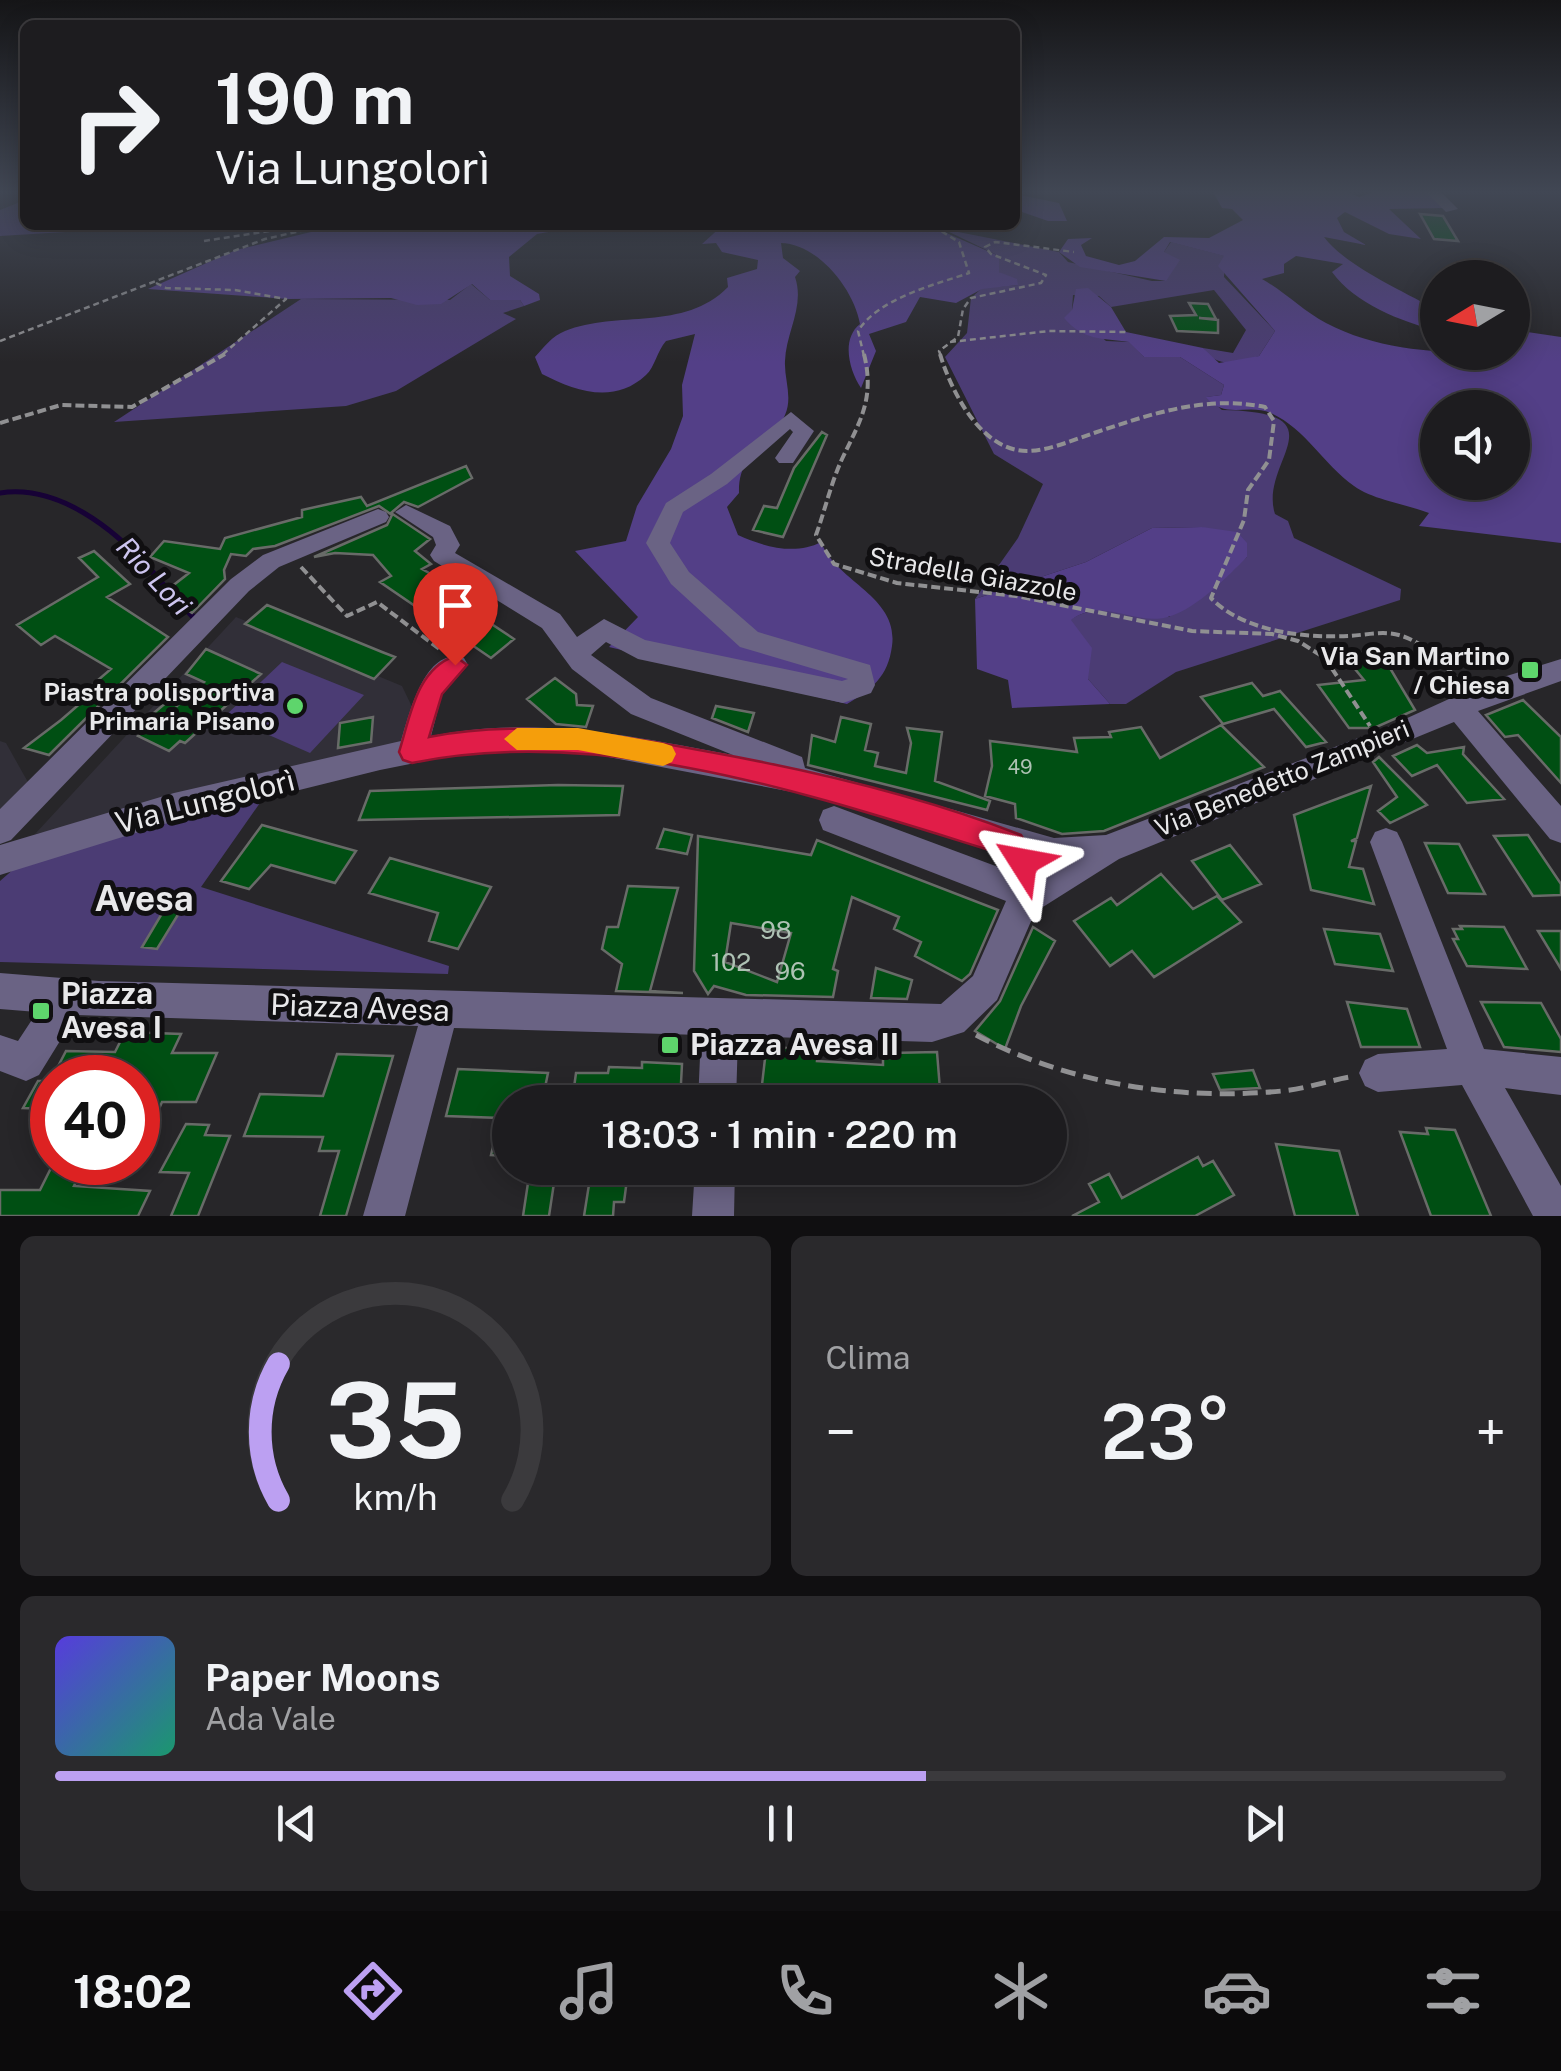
<!DOCTYPE html>
<html lang="it">
<meta charset="utf-8">
<style>
:root{--surface:#1d1c1f;--page:#2a292c;--text:#f1f3f6;--muted:#a0a1a4;--line:#3b3a3d;--accent:#bca0f2}
body{margin:0;font-family:"Public Sans",sans-serif;background:var(--page);color:var(--text);height:100vh;display:flex;flex-direction:column;font-size:38px;white-space:nowrap}
*{box-sizing:border-box;margin:0}
p{font-size:32px;color:var(--muted)}
.icon{flex:none;width:55px;height:55px;fill:none;stroke:currentColor;stroke-width:2;stroke-linecap:round;stroke-linejoin:round}
.map{position:relative;height:1216px;overflow:hidden}
.drawer{display:flex;flex-direction:column;gap:20px;padding:20px;background:#100f11;flex:1}
.drawer>*{flex:none}
.hud{position:absolute;left:20px;top:20px;width:1000px;height:210px;border-radius:15px;box-shadow:0 5px 25px #0003,0 0 0 2px var(--line);background:#1d1c1f;color:var(--text);overflow:hidden}
.needle{width:65px;rotate:260deg}
.tools{position:absolute;left:1420px;top:260px;display:grid;gap:20px}
.tools a{display:grid;place-items:center;width:110px;height:110px;border-radius:50%;background:var(--surface);box-shadow:0 5px 25px #0003,0 0 0 2px var(--line);font-size:50px}
.speed{position:absolute;left:30px;top:1055px;display:flex;gap:20px;font-size:50px;font-weight:700;text-align:center}
.speed>*{display:grid;place-content:center;width:130px;height:130px;border-radius:50%;background:var(--surface);box-shadow:0 5px 25px #0003,0 0 0 2px var(--line);line-height:1}
.speed .limit{border:15px solid #d22;background:#fff;color:#111}
.pin{position:absolute;display:grid;place-items:center;width:85px;height:85px;color:#fff;margin:-102px -42px;border-radius:50% 50% 50% 0;rotate:-45deg;box-shadow:0 0 10px #0007}
.pin .icon{rotate:45deg}
.me{position:absolute;width:110px;margin:-55px;rotate:304deg;stroke-linejoin:round;filter:drop-shadow(0 0 8px #0008)}
.turn{display:flex;align-items:center;gap:35px;height:210px;padding:0 30px;font-size:45px}
.turn .icon{width:130px;height:130px;stroke-width:2.5}
.turn b{display:block;font-size:70px;line-height:85px}
.big{font-size:75px;font-weight:600;line-height:1.1}
.drawer .card{flex:1;display:flex;flex-direction:column;justify-content:center;gap:15px;min-width:0;padding:0 35px;border-radius:15px;background:var(--page)}
.drawer .dial{align-items:center;gap:0}
.dial svg{height:260px;overflow:visible;fill:none;stroke:var(--line);stroke-width:7;stroke-linecap:round;text-anchor:middle}
.dial text{fill:var(--text);stroke:none}
.song{display:flex;align-items:center;gap:30px}
.cover{width:120px;height:120px;border-radius:15px;background:linear-gradient(135deg,hsl(250 70% 55%),hsl(160 70% 35%))}
.played{height:10px;border-radius:5px;background:linear-gradient(90deg,var(--accent) 60%,var(--line) 60%)}
.keys{display:flex;justify-content:space-around;direction:ltr}
.heat{display:flex;justify-content:space-between;align-items:center;font-size:55px;direction:ltr}
.drawer .tiles{flex:1;display:grid;gap:20px;grid-template-columns:1fr 1fr}
.card:last-child{grid-column:span 2}
.trip{position:absolute;left:492px;top:1085px;width:575px;height:100px;border-radius:50px;background:var(--surface);box-shadow:0 5px 25px #0003,0 0 0 2px var(--line);font-weight:600;line-height:100px;text-align:center}
.dock{display:flex;height:160px;justify-content:space-around;align-items:center;background:#0c0b0c;color:var(--muted)}
.dock .icon{width:70px;height:70px}
.dock .on{color:var(--accent)}
.dock b{font-size:45px;color:var(--text)}
.map>svg:first-child{display:block}
</style>
<div class="map">
<svg width="1561" height="1216" viewBox="0 0 1561 1216">
<rect width="100%" height="100%" fill="#272629"/>
<path fill="#312f38" d="M236 617 402 686 413 709 401 746 102 822 35 834Z
M0 741 6 743 29 784 0 813Z"/>
<path fill="#4b3c74" d="M25 200V225H91L82 231 0 236V210Z
M943 229 1059 252 1068 262 1152 281H1166L1164 252 1171 242 1225 256 1224 277 1275 331 1259 356C1237 363 1217 369 1203 348L1233 353 1246 330 1214 290 1111 307 1099 296 1073 295 1072 310 1106 341 1130 342 1144 357H1180L1224 385 1221 395 1207 397 1222 410C1345 412 1258 462 1275 514L1288 521 1294 538 1401 589 1400 600 1176 672 1126 704H1110L1088 679 1070 620C1099 601 1136 614 1169 617L1247 557 1202 527 1152 528 1086 562 975 599 1018 538 1043 484 994 454 945 357 967 333 971 298 982 288 1018 285 999 272V256Z
M471 284 490 300H520L524 306 503 313 516 319 396 391 346 406 114 422 301 299 450 300Z
M282 662 364 695 310 753 225 716Z
M262 800 201 887 449 966 448 974 0 962V881L31 854Z"/>
<path fill="#533f87" fill-rule="evenodd" d="M1213 192H1348L1359 197 1374 192H1428L1444 208 1389 209 1421 239 1389 234 1345 212 1337 218 1344 232 1366 245 1324 237C1347 267 1405 292 1437 310V331C1401 321 1355 304 1332 272L1343 264 1296 256 1284 264V273L1262 279C1285 292 1303 311 1326 323 1385 354 1451 353 1512 352L1513 330 1561 337V543L1419 526 1429 513C1406 504 1373 500 1354 486 1323 464 1307 430 1271 413 1248 403 1224 420 1206 397L1221 395 1224 385 1180 357H1144L1129 342C1102 338 1084 341 1064 318L1072 310 1076 289 1088 288 1111 307 1126 332 1203 348 1219 363 1259 356 1275 331 1218 266 1224 256 1170 242 1164 252 1180 260 1166 281 1080 267 1059 252 1068 239 1092 238 1081 245 1086 256 1119 265 1135 261 1164 237 1209 238 1243 220 1232 209 1222 208ZM1438 408H1512V482H1438Z
M1015 194 1059 203 1067 221H1048L1022 212Z
M340 225H555L554 231 537 234 509 257 510 276 539 294 540 300 524 306 520 300H490L472 284 441 304 417 305 391 298 288 299 148 289 236 250Z
M723 225H928L999 256V272L1017 279 1018 285 982 289 956 303 920 297 906 322 869 334 876 351 861 388C849 370 841 339 860 324 854 289 818 244 781 243L783 258 800 271 795 277C805 306 786 332 785 361 784 379 793 397 785 415 772 447 738 449 739 493L727 507 738 535C762 546 795 556 821 542 836 582 899 596 892 646 888 677 872 689 847 704L609 647 638 617 575 551 626 541 637 506 671 449 683 416 682 385 695 334 666 341C657 351 655 367 646 375 614 405 575 391 542 374L535 357C544 347 552 336 565 331 617 310 684 332 728 287L727 278 757 269 758 260 722 252 716 243 702 244Z
M1202 527 1237 532 1247 543V557C1227 577 1198 607 1171 616 1137 628 1104 596 1071 620L1092 648 1088 679 1110 704 1012 708 1008 680 977 669 975 599 1086 562 1152 528Z"/>
<g fill="none" stroke-linecap="round" stroke-linejoin="round">
<path stroke="#170236" stroke-width="5" d="M0 493C58 484 115 529 150 570"/>
<path stroke="#170236" stroke-width="6" d="M148 567 171 594
M180 603 199 623"/>
</g>
<path fill="#004f13" stroke="#686b68" stroke-width="2.5" fill-rule="evenodd" d="M1420 214 1443 216 1458 241 1434 239Z
M1189 303 1208 304 1216 319 1199 318 1218 320V333L1177 331 1170 316 1196 315Z
M822 432 827 435 783 537 753 530 764 506 777 508 794 468Z
M466 466 472 478 418 507 404 502 391 513 430 539 415 551 431 564 422 569 438 578 431 584 514 639 491 658 380 582 391 576 373 555 335 553 314 557 387 525 392 515 379 506 275 546 253 549 246 556 231 554 224 570 225 579 192 613 162 594 189 573 150 557 164 541 220 549 225 538 302 517V510L361 497 367 506Z
M94 551 130 584 107 597 168 637 49 755 24 748 61 720 83 701 77 698 111 669 55 636 41 645 17 625 98 577 79 558Z
M267 605 382 652 395 657 374 679 245 624Z
M206 649 261 674 185 743 180 741 169 751 138 736 149 726 142 723 168 701 177 706 204 682 186 674Z
M1341 652 1381 653 1415 710 1374 728H1349L1318 685 1364 680Z
M555 678 576 694 577 705 593 706 586 727 556 724 527 699Z
M1252 683 1263 696 1280 691 1326 742 1306 747 1274 709 1223 724 1201 697Z
M1523 700 1561 737V783L1518 735 1505 737 1486 715Z
M716 706 754 713 748 732 712 718Z
M373 717 371 742 338 748 340 723Z
M841 717 871 724 865 750 878 753 875 766 906 773 911 743 907 728 942 732 935 781 990 801 987 810 808 765 812 735 835 742Z
M1221 725 1264 767 1104 831 1062 834 1016 818 1015 804 985 796 992 766 990 741 1077 752 1074 738 1111 737 1109 732 1141 727 1160 758Z
M1417 745 1427 753 1464 747 1463 754 1504 799 1467 803 1437 765 1412 776 1393 756Z
M1379 757 1427 805 1390 823 1378 811 1397 797 1373 762Z
M558 785 623 786 619 815 359 820 370 791Z
M1371 786 1357 838 1351 841H1356L1349 867 1363 869 1374 904 1311 890 1294 815Z
M262 825 356 851 335 883 271 865 249 889 221 881Z
M664 829 692 835 687 854 657 848Z
M1528 835 1561 884V895L1533 896 1494 836Z
M698 836 811 855 817 840 998 910 970 974 962 981 915 956 921 942 894 929 899 917 852 897 833 969 838 971 833 997 746 995 714 986 708 994 694 971ZM731 923 791 933 777 982 725 962Z
M1425 843 1459 844 1485 894 1448 893Z
M1230 845 1261 884 1222 900 1192 861Z
M390 858 491 887 458 949 429 941 438 913 369 893Z
M1161 874 1193 909 1217 896 1241 922 1154 977 1132 951 1110 966 1074 921 1111 898 1117 905Z
M628 886 678 888 650 991 683 993 616 991 622 964 602 949 607 927H618Z
M167 905 179 913 157 949 142 947Z
M1460 926 1504 927 1527 969 1467 966 1453 939H1458L1453 929H1462Z
M1033 927 1055 941 1021 1006 1005 1049 975 1031 1000 1001Z
M1324 929 1380 934 1393 971 1335 964Z
M1538 931H1561V969Z
M876 968 912 980 907 999 871 998Z
M1347 1002 1407 1009 1420 1047H1361Z
M1481 1002 1541 1003 1561 1039V1052L1504 1047Z
M125 1032 181 1034 172 1053H217L196 1102H162L152 1125H138V1078H52L66 1051 115 1052Z
M771 1046 818 1052 817 1061 883 1065V1058H890V1053L937 1052 941 1102H898L897 1090 860 1088V1092L815 1089 814 1102H760L766 1050Z
M337 1054 393 1056 346 1216H320L339 1151H319L323 1137 244 1136 260 1094 323 1096Z
M642 1062 682 1064 680 1102H572L576 1073H608L609 1067 642 1068Z
M458 1069 548 1073 542 1102H510V1156L491 1155 500 1118 446 1116Z
M1253 1070 1260 1088 1220 1090 1213 1074Z
M38 1081H52V1109L23 1108Z
M186 1124 209 1125 205 1135 230 1136 198 1216H171L189 1173 160 1172Z
M1426 1128 1455 1130 1491 1216H1431L1400 1132 1428 1134Z
M1276 1144 1339 1151 1358 1216H1295Z
M1198 1157 1203 1166 1213 1161 1234 1195 1195 1216H1072L1099 1202 1089 1184 1109 1174 1122 1198Z
M54 1162H86L74 1186 150 1191 138 1216H0V1190H40Z
M591 1172H628L624 1202H614L613 1216H584Z
M528 1183H554L549 1216H523Z"/>
<g fill="none" stroke-linecap="round" stroke-linejoin="round">
<path stroke="#909092" stroke-width="2.5" stroke-dasharray="6 4" stroke-linecap="butt" d="M204 241 309 225
M156 283 166 288 235 290 286 299 221 356
M0 341 265 239 327 225
M950 342 1049 331 1126 332
M864 356 858 331C879 298 934 285 969 273L959 242 931 225
M941 356 939 351 958 337 963 309 971 298 1041 283 1046 275 991 254 985 247 995 242 1074 252"/>
<path stroke="#909092" stroke-width="4" stroke-dasharray="9 4" stroke-linecap="butt" d="M864 354C875 399 860 421 842 459 831 483 825 510 816 535L834 564 897 583 1016 596 1192 631 1272 634 1298 641 1325 658 1370 726
M940 354C951 391 981 451 1027 451 1048 451 1073 440 1094 433 1151 414 1205 395 1265 407L1274 421 1269 460 1248 490 1244 520 1211 598C1244 632 1304 638 1349 636 1366 635 1385 630 1402 636 1427 644 1445 666 1462 684
M0 423 61 405 132 407 225 354
M301 567 347 616 377 602 442 651"/>
<path stroke="#909092" stroke-width="5" stroke-dasharray="15 8" stroke-linecap="butt" d="M976 1035C1069 1084 1178 1101 1282 1091 1305 1089 1327 1081 1350 1077"/>
<path fill="#6a6384" fill-rule="evenodd" d="M1426 192H1441L1458 209 1446 212Z
M791 412 814 431 793 463H779L775 458 793 432 790 429 727 484 683 512 670 543 689 572 758 632 870 665 875 685 871 693 843 703 638 659 606 642 591 655 651 698 802 757 805 768 1054 838 1106 835 1392 725 1484 683 1561 659V681L1478 711 1561 806V843L1550 839 1454 722 1119 859 1035 912 997 1000 964 1032 932 1042 738 1036 736 1102H698L701 1035 454 1028 405 1216H363L418 1026 76 1015 39 1075 26 1081 0 1071V1035L18 1041 37 1012 0 1009V973L99 981 941 1004 973 976 1006 901 823 830 819 820 823 810 834 806 1009 871 999 851 808 795 577 751H508L470 752 380 770 174 821 0 875V845L174 793 401 741C409 715 425 645 464 658L468 665 442 694 431 736C536 715 630 736 733 755L631 714 572 669 542 628 434 561 430 555 436 545 433 537 395 512 406 505 450 526 460 545 455 553 560 614 577 637 604 619 645 640 842 681 848 679 740 647 671 584 646 543 666 503 711 474Z
M378 509 386 512 389 517 386 522 279 567 249 591 11 840 0 844V809L231 579 263 555Z
M1386 828 1397 832 1402 842 1484 1049 1561 1057V1095L1505 1088 1561 1186V1216H1533L1462 1085 1378 1092 1365 1086 1359 1073 1365 1060 1378 1054 1447 1049 1370 842 1375 832Z
M695 1168H735L734 1216H692Z"/>
</g>
<linearGradient id="sky" x2="0" y2="1"><stop stop-color="#151517"/><stop offset="0.53" stop-color="#414754"/><stop offset="1" stop-color="#414754" stop-opacity="0"/></linearGradient>
<rect width="1561" height="362" fill="url(#sky)"/>
<path fill="#e11d48" stroke="#92132f" stroke-width="2.5" d="M455 656 467 665 442 694 429 737C525 718 616 735 710 752 815 771 922 796 1021 835L1038 862 1033 871 1023 875 1013 871 1002 854C817 797 606 723 412 763L403 760 399 752C410 718 416 669 455 656Z"/>
<path fill="#f59e0b" d="M517 728H578L663 743 672 746 676 754 672 762 663 766 578 750H517L504 739Z"/>
<g fill="#5ed56c" stroke="#100f11" stroke-width="4">
<rect x="1520" y="660" width="20" height="20" rx="5"/>
<circle cx="295" cy="706" r="10"/>
<rect x="31" y="1001" width="20" height="20" rx="5"/>
<rect x="660" y="1035" width="20" height="20" rx="5"/>
</g>
<g text-anchor="middle" stroke-width="10" stroke-linejoin="round" paint-order="stroke">
<g font-size="20" fill="#aec2b4">
<text x="1020" y="774">49</text>
</g>
<g font-size="25" fill="#e8e8ea" stroke="#100f11">
<text transform="translate(973 574) rotate(10)" y="9">Stradella Giazzole</text>
<text transform="translate(1282 778) rotate(-22)" y="9">Via Benedetto Zampieri</text>
</g>
<g font-size="25" font-weight="bold" fill="#e8e8ea" stroke="#100f11" text-anchor="end">
<text x="1510" y="665">Via San Martino<tspan x="1510" dy="29">/ Chiesa</tspan></text>
<text x="275" y="701">Piastra polisportiva<tspan x="275" dy="29">Primaria Pisano</tspan></text>
</g>
<g font-size="25" fill="#aec2b4">
<text x="776" y="939">98</text>
<text x="731" y="971">102</text>
<text x="790" y="980">96</text>
</g>
<g font-size="28" font-style="italic" fill="#cdc5ef" stroke="#100f11">
<text transform="translate(154 576) rotate(47)" y="10">Rio Lori</text>
</g>
<g font-size="30" fill="#e8e8ea" stroke="#100f11">
<text transform="translate(205 802) rotate(-14)" y="10">Via Lungolorì</text>
<text transform="translate(360 1008) rotate(2)" y="10">Piazza Avesa</text>
</g>
<g font-size="30" font-weight="bold" fill="#e8e8ea" stroke="#100f11" text-anchor="start">
<text x="61" y="1004">Piazza<tspan x="61" dy="34">Avesa I</tspan></text>
<text x="690" y="1055">Piazza Avesa II</text>
</g>
<g font-size="35" font-weight="bold" fill="#e8e8ea" stroke="#100f11">
<text x="144" y="911">Avesa</text>
</g>
</g>
</svg>
<div class="tools">
<a><svg class="needle" viewBox="-14 -14 28 28"><path d="M0-13l5 13h-10z" fill="#e53935"/><path d="M0 13l5-13h-10z" fill="#a0a1a4"/></svg></a>
<a><svg class="icon" aria-label="sound" viewBox="0 0 24 24"><path d="M4 9h4l5-4v14l-5-4H4zM17 9q2 3 0 6"/></svg></a>
</div>
<div class="speed"><div class="limit">40</div></div>
<div class="pin" style="left:455px;top:665px;background:#d93025"><svg class="icon" aria-label="arrive" viewBox="0 0 24 24"><path d="M6 21V4h12l-3 4 3 4H6"/></svg></div>
<svg class="me" style="left:1023px;top:862px" viewBox="-20 -20 40 40"><path d="M0-17L14 15 0 8-14 15z" fill="#e11d48" stroke="#fff" stroke-width="4"/></svg>
<div class="trip">18:03 · 1 min · 220 m</div>
<div class="hud">
<div class="turn"><svg class="icon" aria-label="right" viewBox="0 0 24 24"><path d="M7 20v-9h11M14 6l5 5-5 5"/></svg><div><b>190 m</b>Via Lungolorì</div></div>
</div>
</div>
<section class="drawer">
<div class="tiles">
<div class="card dial"><svg viewBox="0 0 100 80">
<path d="M14 69A42 42 0 1 1 86 69"/>
<path d="M14 69A42 42 0 0 1 14 27" stroke="#bca0f2"/>
<text x="50" y="56" font-size="32" font-weight="700">35</text>
<text x="50" y="72" font-size="11">km/h</text>
</svg></div>
<div class="card"><p>Clima</p>
<div class="heat"><a>−</a><b class="big">23°</b><a>+</a></div>
</div>
<div class="card">
<div class="song"><i class="cover"></i><div><b>Paper Moons</b><p>Ada Vale</p></div></div>
<div class="played"></div>
<div class="keys"><svg class="icon" aria-label="previous" viewBox="0 0 24 24"><path d="M18 5L8 12l10 7zM5 5v14"/></svg><svg class="icon" aria-label="pause" viewBox="0 0 24 24"><path d="M8 5v14M16 5v14"/></svg><svg class="icon" aria-label="next" viewBox="0 0 24 24"><path d="M6 5l10 7-10 7zM19 5v14"/></svg></div>
</div>
</div>
</section>
<nav class="dock">
<b>18:02</b>
<svg class="icon on" aria-label="directions" viewBox="0 0 24 24"><path d="M12 3l9 9-9 9-9-9zM9 14v-3h6M13 9l2 2-2 2"/></svg>
<svg class="icon" aria-label="music" viewBox="0 0 24 24"><path d="M9 18V5l10-2v13"/><circle cx="6" cy="18" r="3"/><circle cx="16" cy="16" r="3"/></svg>
<svg class="icon" aria-label="phone" viewBox="0 0 24 24"><path d="M5 4h4l2 5-3 2q2 4 5 5l2-3 5 2v4C11 20 4 13 5 4z"/></svg>
<svg class="icon" aria-label="climate" viewBox="0 0 24 24"><path d="M12 3v18M4 7l16 10M4 17L20 7"/></svg>
<svg class="icon" aria-label="car" viewBox="0 0 24 24"><path d="M5 17H2v-5l4-1 3-4h7l3 4 3 1v5h-3M9 17h6M6 11h13"/><circle cx="7" cy="17" r="2"/><circle cx="17" cy="17" r="2"/></svg>
<svg class="icon" aria-label="filters" viewBox="0 0 24 24"><path d="M4 7h16M4 17h16"/><circle cx="9" cy="7" r="2"/><circle cx="15" cy="17" r="2"/></svg>
</nav>
